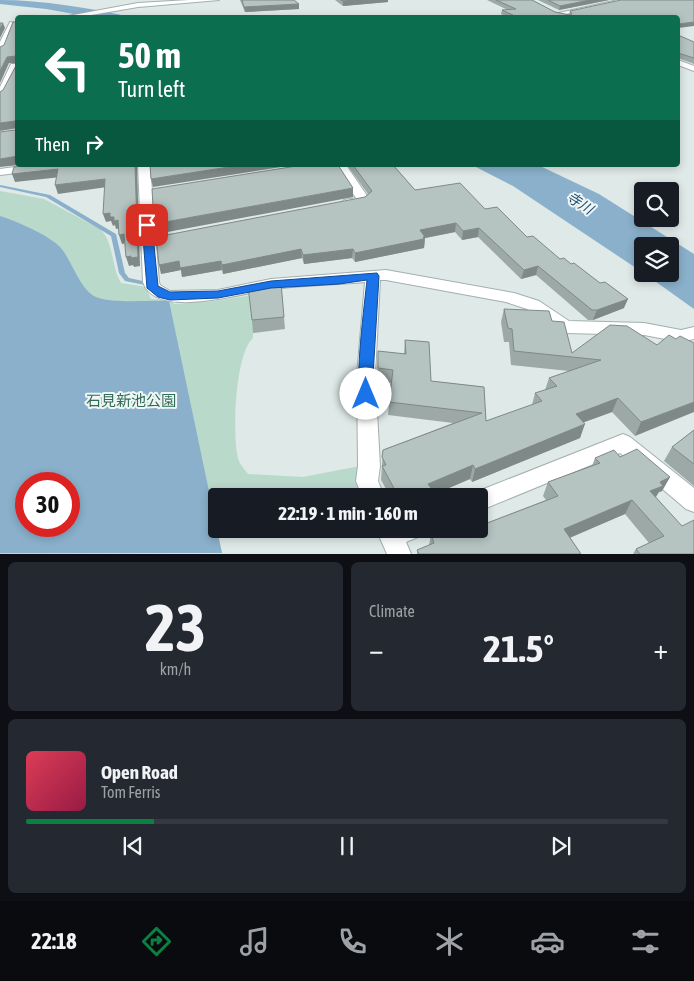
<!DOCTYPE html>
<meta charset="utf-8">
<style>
:root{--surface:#171b24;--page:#242831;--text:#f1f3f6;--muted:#9ea1a6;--line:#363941;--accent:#0b8043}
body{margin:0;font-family:"Asap Condensed","Noto Sans JP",sans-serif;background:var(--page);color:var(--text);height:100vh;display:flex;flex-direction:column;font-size:19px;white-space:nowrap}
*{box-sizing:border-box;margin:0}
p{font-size:16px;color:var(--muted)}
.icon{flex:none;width:28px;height:28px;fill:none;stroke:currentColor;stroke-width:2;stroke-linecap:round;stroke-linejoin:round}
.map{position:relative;height:554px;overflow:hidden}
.drawer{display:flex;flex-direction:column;gap:8px;padding:8px;background:#0d0f14;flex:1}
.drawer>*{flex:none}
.hud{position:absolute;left:15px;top:15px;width:665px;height:152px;border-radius:5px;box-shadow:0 2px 8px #0003;background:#0b6e4f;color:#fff;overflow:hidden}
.buttons{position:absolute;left:634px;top:182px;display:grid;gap:10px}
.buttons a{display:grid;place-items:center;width:45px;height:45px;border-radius:5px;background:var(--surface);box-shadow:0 2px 8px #0003;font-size:25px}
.speed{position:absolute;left:15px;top:472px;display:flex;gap:10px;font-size:25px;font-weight:700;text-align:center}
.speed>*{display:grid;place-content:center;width:65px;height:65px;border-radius:50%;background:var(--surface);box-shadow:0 2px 8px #0003;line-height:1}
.speed .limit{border:8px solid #d22;background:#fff;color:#111}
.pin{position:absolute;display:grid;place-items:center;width:42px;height:42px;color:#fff;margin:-21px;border-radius:10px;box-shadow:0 2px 8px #0006}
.me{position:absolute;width:55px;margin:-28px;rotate:0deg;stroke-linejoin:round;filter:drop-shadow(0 0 4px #0008)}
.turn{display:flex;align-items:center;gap:18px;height:105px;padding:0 20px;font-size:22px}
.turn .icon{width:65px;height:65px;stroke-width:2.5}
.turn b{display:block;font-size:35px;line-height:42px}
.then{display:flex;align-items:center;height:48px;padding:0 20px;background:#0003;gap:10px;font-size:19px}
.big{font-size:38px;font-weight:700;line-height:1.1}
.drawer .tile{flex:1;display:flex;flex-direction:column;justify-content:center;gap:8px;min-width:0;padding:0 18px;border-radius:8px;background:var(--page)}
.drawer .dial{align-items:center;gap:0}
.dial b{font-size:65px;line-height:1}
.song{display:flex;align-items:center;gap:15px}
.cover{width:60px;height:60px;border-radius:8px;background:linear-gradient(135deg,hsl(350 70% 55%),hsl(340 70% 35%))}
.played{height:5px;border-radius:2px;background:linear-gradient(90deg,var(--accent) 20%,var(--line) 20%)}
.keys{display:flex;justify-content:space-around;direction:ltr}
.heat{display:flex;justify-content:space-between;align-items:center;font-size:28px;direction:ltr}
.drawer .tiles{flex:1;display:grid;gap:8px;grid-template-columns:1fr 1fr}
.tile:last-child{grid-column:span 2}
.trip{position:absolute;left:208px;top:488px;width:280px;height:50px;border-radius:5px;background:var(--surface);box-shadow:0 2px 8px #0003;font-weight:700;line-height:50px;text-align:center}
.menu{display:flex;height:80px;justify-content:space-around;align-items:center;background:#090b0e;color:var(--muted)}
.menu .icon{width:35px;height:35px}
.menu .on{color:var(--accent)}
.menu b{font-size:22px;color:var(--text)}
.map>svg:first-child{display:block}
</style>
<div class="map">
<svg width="694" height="554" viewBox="0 0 694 554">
<rect width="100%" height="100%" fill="#dfe9e7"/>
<path fill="#b9d9ca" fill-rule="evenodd" d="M0 191 44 199 100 229C114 242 111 266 121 283L146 287 151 299 172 300 174 304 207 302 253 295V338C235 354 232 434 238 458 239 463 244 469 248 474L303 477 360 466 357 495 216 496V529L222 553 0 554ZM26 484H69V526H26Z"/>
<path fill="#8ab0cb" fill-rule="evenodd" d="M0 0C42 0 90 8 131 17H91L46 9 0 4Z
M472 165H538L599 194 694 254V309L645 274H670V246H642V272L513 186Z
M0 216C16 221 49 235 61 248 72 261 80 290 96 297 115 304 148 300 169 301L222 553H0ZM26 484H69V526H26Z"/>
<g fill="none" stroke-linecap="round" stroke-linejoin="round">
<path fill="#8ab0cb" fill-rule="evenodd" d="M0 185 50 195 116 234 125 273 129 278 147 282 148 283 147 284 145 285 125 281 119 273 111 236 46 197 0 187Z"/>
<g stroke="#a2b0af" stroke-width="2">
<path id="street" d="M189 0H219L138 7 74 18H57L138 3Z
M618 0H630L557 16 554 14Z
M10 22 15 23 4 50 0 52V42Z
M678 60 694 66V71L678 65Z
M11 64H17L18 67 4 96 0 99V87Z
M29 165H63L57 168 0 175V169Z
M138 165H150L159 282 160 285 170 291 218 290 271 279 386 270 514 293 539 301 569 321 644 323 681 330 694 327V339L681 342 644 335 566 333 560 331 527 309 506 302 386 280H380L375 375 380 466 378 481 384 496H362L356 481 358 466 357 375 365 282C334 285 303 285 273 289 244 292 156 321 143 282Z
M334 165H346L370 200 368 203 348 207 344 206 342 203 344 200 356 198Z
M623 434 630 437 694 488V512L686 509 620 453 479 511V496H470L471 494Z
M376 529H422L418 537 406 542 411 554H387Z"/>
</g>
<use href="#street" fill="#fff" fill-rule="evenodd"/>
</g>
<path fill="#9ca9a6" d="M240 0H294L299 9 245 12Z
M335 0H388V2L343 6Z
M487 0H532L555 12 569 15 570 11 678 18H508L501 14 502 10H508Z
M538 0H609L559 10Z
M678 35 694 42V64L678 58Z
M347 165H393L415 190 485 209 560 259 624 308 593 320H588L536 275 521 279 478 237 462 240 455 232 425 238 424 248 355 262 352 258 304 264 302 258 223 274 222 270 182 277 181 270 161 274 365 197 368 194Z
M281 283 285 329 253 333 252 320Z
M504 309 552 321 572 353 657 345 676 339 694 343 635 436 612 412 584 422 580 438 472 482 470 479 430 496H390L381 480 383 450 453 423 388 415 391 383 377 382 378 351 404 354 405 340 431 381 484 387 486 421 532 405 535 393 545 390 549 378 569 371 511 365 509 342H504L501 322Z
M694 430V486L664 461 672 447Z
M620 457 670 477 662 491 659 492 656 497 694 554H633L636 549 649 543 625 514 570 537 581 554H417V550L429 545 431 535 482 525 546 500 543 496 548 482 592 466 595 458Z"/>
<path fill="#7f8987" d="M357 0H388V2L343 6V1Z
M590 0H609L559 10 560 6Z
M299 4V9L245 12 244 7Z
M694 22V26L678 28V24Z
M3 23 5 28 0 38V29Z
M16 56 18 63H9L0 83V71L7 57Z
M15 121 18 128 0 131V123Z
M18 156V165L0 167V159Z
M135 165H137L140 266 134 267 133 265 129 266 126 257Z
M242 165H294L153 187 151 179Z
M58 169 61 177 15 182 12 174Z
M105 179 107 187 58 194 55 185Z
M353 188V197L157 234 154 224Z
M110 213 118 220 121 228 116 229 115 225 113 226 111 221 106 222 103 214Z
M456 223 455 232 425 238 424 248 355 262V253L420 230Z
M479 228 478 237 462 240 463 231Z
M124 234 126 243 122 244 119 235Z
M301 249 302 258 223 274 222 265Z
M353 249 352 258 304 264 303 255Z
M179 261H221L222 270 182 277 181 270 161 274 159 265Z
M538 266 536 275 521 279 524 270Z
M628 299 624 308 593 320 597 310Z
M618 398 612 412 571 427 576 414Z
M694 402V412L635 436 641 422Z
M585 424 580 438 472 482 475 469Z
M473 465 470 479 430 496H411L428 484Z
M670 477 662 491 659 492 654 499 650 491 660 482Z
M632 500 625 514 558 543 564 529Z"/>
<path fill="#b5c4c1" stroke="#7f8987" d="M242 0H294L299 4 244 7Z
M341 0H357L343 1Z
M496 0H532L555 12 570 15 572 14 570 11 621 0H694V22L678 24V18H519L502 10 516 9Z
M548 0H590L560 6Z
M13 22H18V62L16 56 7 57 0 71V47L4 45Z
M0 23H3L0 29Z
M678 35 694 42V58L678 53Z
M18 62V156L0 159V132L15 130 17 129V123L15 121 0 123V92L3 90Z
M30 165H135L138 257 131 258V256L126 257 124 234 119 235 118 220 114 221V217H110V213L103 214 105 179 55 185 58 169 12 174 14 167Z
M150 165H242L151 179Z
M303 165H338L353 188 154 224 152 189Z
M353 165H393L415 190 460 183 485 209 497 207 527 237 533 236 560 259 564 258 571 264 574 263 600 283 605 282 628 299 597 310H592L538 266 524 270 479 228 463 231 456 223 420 230 425 237H423L424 239 355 253 353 249 303 255 301 249 222 265 221 261 180 268 179 261 159 265 156 237 365 197 372 191Z
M281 283 284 317 252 320 248 286Z
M504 309 549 311 552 321 564 322 572 353 610 325 627 326 657 345 669 335 676 339 680 336 694 343V402L641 422 618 398 576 414 585 424 475 469 473 465 428 484 431 488 411 496H398L382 466 386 465 382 457 383 450 482 413 389 402 393 370 378 368V351L406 354 405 340 429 342 431 381 484 387 486 421 542 401 535 393 557 386 549 378 601 360 514 351 512 329 508 328Z
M694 430V464L672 447Z
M637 449 670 477 660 482 663 486 650 491 682 526 694 520V554H640L636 549 664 536 632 500 564 529 581 554H419L417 550 434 543 431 535 447 529H479V520L482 525 558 496 548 482 600 463 595 458 614 450 620 457Z"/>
<path fill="#1a73e8" stroke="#114b97" d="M147 222 152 225 158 286 170 292 218 291 271 281 377 273 379 276 373 376 374 394 372 397 366 399 361 397C354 384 365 300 367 280L339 284 271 288 218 298 170 300 158 297 147 288 142 225Z"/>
<g text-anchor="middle" stroke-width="4" stroke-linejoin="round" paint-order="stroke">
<g font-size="14" font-style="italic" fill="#214d6f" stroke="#eff6f5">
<text transform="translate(580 203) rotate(32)" y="5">寺川</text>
</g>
<g font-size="15" fill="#2f6c56" stroke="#eff6f5">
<text x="131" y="406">石見新池公園</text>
</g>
</g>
</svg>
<div class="buttons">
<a><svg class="icon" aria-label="search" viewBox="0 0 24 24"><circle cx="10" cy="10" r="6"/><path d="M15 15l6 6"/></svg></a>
<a><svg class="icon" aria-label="layers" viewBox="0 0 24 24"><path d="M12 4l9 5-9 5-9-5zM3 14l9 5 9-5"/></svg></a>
</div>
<div class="speed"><div class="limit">30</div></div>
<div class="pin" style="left:147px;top:225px;background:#d93025"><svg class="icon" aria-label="arrive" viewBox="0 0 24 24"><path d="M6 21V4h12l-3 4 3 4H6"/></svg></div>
<svg class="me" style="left:366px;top:394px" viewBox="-20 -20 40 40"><circle r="19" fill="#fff"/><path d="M0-13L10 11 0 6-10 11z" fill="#1a73e8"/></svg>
<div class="trip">22:19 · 1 min · 160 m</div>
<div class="hud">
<div class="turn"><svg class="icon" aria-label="left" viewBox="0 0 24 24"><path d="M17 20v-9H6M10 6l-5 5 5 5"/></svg><div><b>50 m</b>Turn left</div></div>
<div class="then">Then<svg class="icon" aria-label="right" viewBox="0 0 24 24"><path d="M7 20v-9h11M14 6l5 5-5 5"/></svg></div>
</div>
</div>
<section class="drawer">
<div class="tiles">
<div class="tile dial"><b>23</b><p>km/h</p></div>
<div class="tile"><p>Climate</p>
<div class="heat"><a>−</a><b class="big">21.5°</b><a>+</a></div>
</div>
<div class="tile">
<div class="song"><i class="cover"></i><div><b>Open Road</b><p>Tom Ferris</p></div></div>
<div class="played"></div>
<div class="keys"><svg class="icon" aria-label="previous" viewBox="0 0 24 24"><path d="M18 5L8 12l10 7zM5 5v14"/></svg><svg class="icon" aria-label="pause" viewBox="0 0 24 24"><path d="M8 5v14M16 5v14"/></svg><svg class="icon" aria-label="next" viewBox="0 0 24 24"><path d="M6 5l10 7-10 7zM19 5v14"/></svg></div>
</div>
</div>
</section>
<nav class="menu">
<b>22:18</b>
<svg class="icon on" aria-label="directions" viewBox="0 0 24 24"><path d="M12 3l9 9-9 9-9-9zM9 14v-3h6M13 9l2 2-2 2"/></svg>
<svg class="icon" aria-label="music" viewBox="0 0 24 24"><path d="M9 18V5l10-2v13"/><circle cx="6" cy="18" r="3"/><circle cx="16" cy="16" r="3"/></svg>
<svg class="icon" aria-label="phone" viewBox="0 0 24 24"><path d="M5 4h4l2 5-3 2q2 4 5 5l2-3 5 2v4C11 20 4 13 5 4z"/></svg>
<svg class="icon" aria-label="climate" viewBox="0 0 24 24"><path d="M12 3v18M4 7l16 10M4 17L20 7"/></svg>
<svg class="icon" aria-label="car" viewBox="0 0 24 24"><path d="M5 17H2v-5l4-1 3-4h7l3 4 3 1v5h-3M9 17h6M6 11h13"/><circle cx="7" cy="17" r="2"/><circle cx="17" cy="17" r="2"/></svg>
<svg class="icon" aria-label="filters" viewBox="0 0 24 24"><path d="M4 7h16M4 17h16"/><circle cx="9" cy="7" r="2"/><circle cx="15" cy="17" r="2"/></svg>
</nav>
